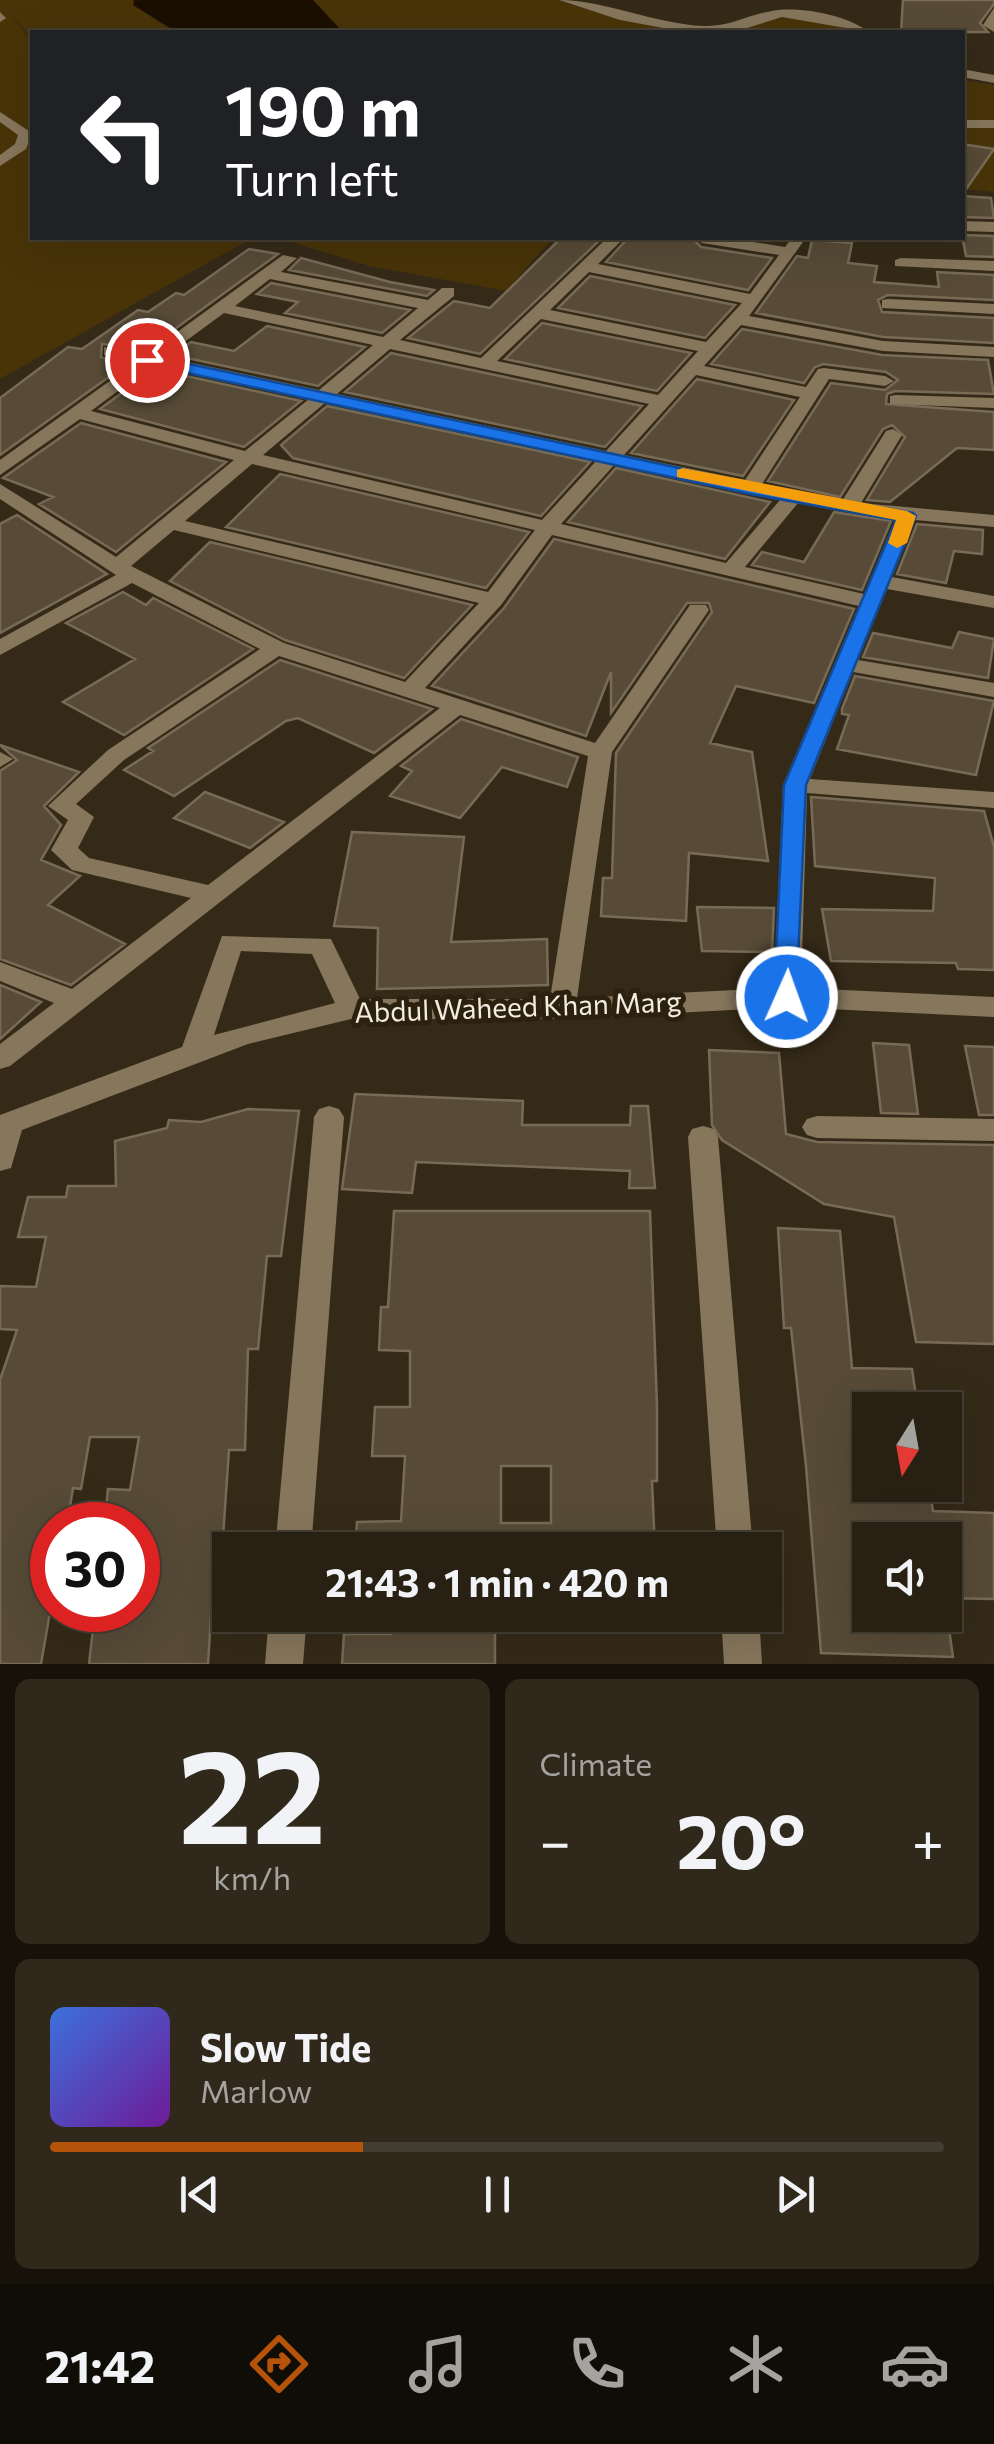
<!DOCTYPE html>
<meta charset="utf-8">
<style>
:root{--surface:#282012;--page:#30281b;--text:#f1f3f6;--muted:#a5a39f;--line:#443e32;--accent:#b45309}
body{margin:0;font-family:Commissioner,sans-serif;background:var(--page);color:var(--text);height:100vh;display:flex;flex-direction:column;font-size:38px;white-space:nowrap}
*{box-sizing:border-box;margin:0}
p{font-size:32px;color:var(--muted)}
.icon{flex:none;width:55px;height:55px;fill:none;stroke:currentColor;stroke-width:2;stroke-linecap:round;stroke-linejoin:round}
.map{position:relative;height:1664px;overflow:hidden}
.side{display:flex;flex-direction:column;gap:15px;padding:15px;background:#16120a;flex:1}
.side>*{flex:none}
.top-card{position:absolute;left:30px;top:30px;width:935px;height:210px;border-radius:0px;box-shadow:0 10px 40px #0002,0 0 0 2px var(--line);background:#202124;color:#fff;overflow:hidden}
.needle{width:65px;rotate:191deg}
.buttons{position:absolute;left:852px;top:1392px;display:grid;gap:20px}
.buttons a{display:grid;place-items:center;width:110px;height:110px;border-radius:0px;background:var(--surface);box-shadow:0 10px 40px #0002,0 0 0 2px var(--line);font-size:50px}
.speed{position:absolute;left:30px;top:1502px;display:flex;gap:20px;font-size:50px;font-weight:700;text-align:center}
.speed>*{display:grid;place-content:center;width:130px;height:130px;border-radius:50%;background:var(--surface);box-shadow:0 10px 40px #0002,0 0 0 2px var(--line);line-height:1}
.speed .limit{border:15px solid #d22;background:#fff;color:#111}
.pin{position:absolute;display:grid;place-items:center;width:85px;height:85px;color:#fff;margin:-42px;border:5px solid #fff;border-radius:50%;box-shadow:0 2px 10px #0007}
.me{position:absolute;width:110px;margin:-55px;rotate:2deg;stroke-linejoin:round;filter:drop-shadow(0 0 8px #0008)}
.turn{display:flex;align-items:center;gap:35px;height:210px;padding:0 30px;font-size:45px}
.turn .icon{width:130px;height:130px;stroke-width:2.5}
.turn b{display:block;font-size:70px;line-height:85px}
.big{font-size:75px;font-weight:700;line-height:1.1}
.side .card{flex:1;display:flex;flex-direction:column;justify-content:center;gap:15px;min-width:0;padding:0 35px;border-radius:15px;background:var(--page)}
.side .dial{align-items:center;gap:0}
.dial b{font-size:130px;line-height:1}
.song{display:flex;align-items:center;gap:30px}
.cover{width:120px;height:120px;border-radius:15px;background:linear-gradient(135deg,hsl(220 70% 55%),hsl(280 70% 35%))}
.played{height:10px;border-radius:5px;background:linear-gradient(90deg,var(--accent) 35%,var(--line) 35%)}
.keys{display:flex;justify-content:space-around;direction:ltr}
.heat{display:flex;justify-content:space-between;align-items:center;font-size:55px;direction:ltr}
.side .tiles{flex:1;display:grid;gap:15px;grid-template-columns:1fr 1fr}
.card:last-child{grid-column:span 2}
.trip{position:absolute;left:212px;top:1532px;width:570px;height:100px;border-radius:0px;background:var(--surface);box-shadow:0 10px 40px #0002,0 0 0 2px var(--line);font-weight:700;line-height:100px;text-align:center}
.tabs{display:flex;height:160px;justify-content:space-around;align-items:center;background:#100d07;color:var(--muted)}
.tabs .icon{width:70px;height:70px}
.tabs .selected{color:var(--accent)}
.tabs b{font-size:45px;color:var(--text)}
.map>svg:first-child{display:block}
</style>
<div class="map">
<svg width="994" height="1664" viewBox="0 0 994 1664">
<rect width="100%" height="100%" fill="#352a18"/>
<path fill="#493408" d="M0 0H558C610 18 671 34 727 32 744 32 756 23 772 19 796 13 834 23 856 32H32V39L10 12 32 43V238H252L0 379Z
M962 80 994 85V192L963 189Z
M279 238H553L506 291 369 266Z"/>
<path fill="#1a0f00" d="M134 0H313L343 32H176L133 5Z"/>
<path fill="#574b37" stroke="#776b56" stroke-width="2.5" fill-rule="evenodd" d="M903 0H994V4L980 23 988 32H901Z
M962 144 994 149 962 195Z
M962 196 991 198 994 218 962 217Z
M962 235 994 236V257L966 256Z
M561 238H602L480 354 408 338 454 301 490 308Z
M628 238H692L701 247 772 258 748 290 606 262Z
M812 240 852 243 848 263 877 266 874 282 939 287 937 272 994 275V300L888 295 878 300 882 312 994 318V343L883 337 756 313 797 256 808 258Z
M249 249 278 254 146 350 102 344 101 357 127 364 0 455V398L68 347 82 349 138 310 148 312 176 293 184 295Z
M301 258 390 282 434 290 427 296 289 270Z
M590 276 735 305 705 338 558 308Z
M271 283 410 310 382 333 285 313 298 302 257 294Z
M542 323 691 353 657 391 505 359Z
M267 326 365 347 318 386 173 355 191 342 234 351Z
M742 329 882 355 988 360 994 394 895 391 887 394 886 404 994 412V450L957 448 890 502 867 500 905 437 892 425 883 429 840 497 768 481 831 383 885 390 898 380 886 372 823 364 815 367 804 383 711 364Z
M391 353 642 406 605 447 345 392Z
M154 369 301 401 244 447 100 409Z
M697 379 794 400 743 476 631 453Z
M327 406 590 462 541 516 293 458 281 445Z
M81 423 226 462 116 552 39 504 53 497 3 478Z
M616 468 770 502 725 559 568 522Z
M280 474 529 532 486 588 226 527Z
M834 512 891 521 862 590 752 565 762 552 804 562Z
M17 515 107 574 0 633V524Z
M917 524 983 530 982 554 954 551 946 583 897 574Z
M554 539 854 609 814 703 736 686 710 743 752 752 768 861 689 853 686 921 601 916 603 878H612L616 753 712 612 709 603H687L611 713V672L586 736 432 686 504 608Z
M210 542 472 605 404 678 285 640 170 581Z
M123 592 146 605 153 598 253 649 124 735 63 702 135 659 66 623Z
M959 632 994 639 988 678 863 657 873 633 952 648Z
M280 660 432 709 374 753 298 718 286 721 174 796 124 770 153 751 148 748Z
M855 676 994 701 976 775 837 749 849 715 842 714V709Z
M461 719 578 757 567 787 502 767 460 818 390 796 412 771 401 766Z
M0 745 79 772 44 806 61 825 41 860 80 876 48 905 125 944 71 985 0 959V771L17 760Z
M205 792 284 822 250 848 174 818Z
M811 797 984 811 994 847V970L958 969 956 963 831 961 822 909 933 911 935 878 815 866Z
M352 832 464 837 451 942 547 939 548 985 377 989 378 928 334 926Z
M697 907 774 908 772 952 702 951Z
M0 985 41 1002 0 1039Z
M873 1043 909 1045 918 1114 881 1113Z
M965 1046 994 1047V1115H979Z
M709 1050 779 1053 786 1134 817 1142 994 1145V1344L916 1342 894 1217 824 1204 722 1140 712 1125Z
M355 1094 523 1101 522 1125H630L631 1106H648L655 1188H629L630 1171 416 1162 412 1193 342 1189Z
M248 1109 299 1111 281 1256H267L258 1349H248L245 1450H229L221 1566H214L208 1664H89L95 1611H138V1525H104L108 1489 130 1490 139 1437H90L81 1489 73 1488 67 1525H52V1601L41 1664H0V1380L17 1330 0 1329V1286L36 1287 46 1237H18L28 1197H66L68 1186H116L115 1141 167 1128 169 1120 201 1122Z
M394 1211H650L657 1406V1481H652L655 1550H355L357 1522 401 1521 405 1456H372L375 1407H410V1351L379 1350 381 1307H388ZM501 1466H551V1523H501Z
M778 1228 840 1231 852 1368 912 1369 918 1410H870V1485H929L933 1511 994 1513V1599L945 1598V1540L870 1538V1615H947L953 1657 821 1653 806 1466 791 1328H784Z
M391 1616H495V1664H342L344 1634H391Z"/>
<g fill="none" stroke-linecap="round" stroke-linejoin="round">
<path fill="#86765c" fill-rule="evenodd" d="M559 0C605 0 654 24 704 26 730 27 747 15 772 11 801 6 846 15 869 32L782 17 734 32H685L620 20Z
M994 8V32L983 25Z
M0 12 6 18 0 22Z
M962 69 994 75V83L962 77Z
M0 112 32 133 26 149 0 166V155L15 144 18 135 0 122Z
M962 120H994V128H962Z
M962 221 994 222V232L962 231Z
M607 238H624L598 264 750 294 779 255 702 243 695 238H728L785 247 792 238H806L749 316 883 341 994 347V357L883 351 741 325 704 366 806 387 818 369 824 368 885 376 894 381 885 386 829 379 762 484 842 501 886 431 893 429 902 435 861 503 994 515V527L915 520 892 577 994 596V608L887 589 858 660 994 683V697L853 672 810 779 994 792V808L807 793 801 988 994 997V1017L787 1007 562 1019H351L248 1044 22 1130 11 1168 0 1171V1115L182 1047 222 936 331 939 360 999H550L588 756 460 715 10 1066 0 1069V1044L54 1003 0 981V962L72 989 191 898 72 870 51 850 68 820 48 806 108 750 260 649 132 583 0 655V639L116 575 0 499V484L116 557 234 460 80 419 0 475V460L136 362 104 355V347L147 354 283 255 297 258 281 272 428 300 442 288H454V296L400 340 481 358ZM589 272 742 303 706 342 550 310ZM270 279 418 308 383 337 235 306ZM224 313 373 345 319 390 164 357ZM541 319 698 351 658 395 497 361ZM390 349 649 404 606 451 337 394ZM153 365 309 399 245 451 91 411ZM696 375 800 397 745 480 624 455ZM326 402 597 460 542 520 263 455ZM252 464 535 530 488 592 185 521ZM615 464 780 500 726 563 561 524ZM798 503 896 518 864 594 745 567ZM174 530 479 603 405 682 284 643 131 566ZM552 535 859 606 783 785 774 988 577 998 612 752 709 610 706 605H690L595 743 425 688 501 605ZM279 656 440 708 208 885 89 858 78 848 94 817 76 804 124 760ZM241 951 312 954 335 1003 214 1035Z
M901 258 994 261V271L895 266V260Z
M888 299 994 304V314L882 308V300Z
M896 395 994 398V408L890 404V396Z
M0 752 13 759 0 767Z
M329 1106 339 1109 344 1117 311 1550H275L314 1117 319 1109Z
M817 1116 994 1119V1141L817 1138 807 1135 802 1127 807 1119Z
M703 1126 714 1129 718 1137 753 1550H717L688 1137 692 1129Z
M269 1615H307L303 1664H265Z
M721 1615H759L762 1664H724Z"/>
</g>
<path fill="#1a73e8" stroke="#114b97" stroke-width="2.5" d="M147 355 750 483 913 513 916 516 806 785 796 1003H778L774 997 784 785 896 520 750 494 141 363V356Z"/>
<path fill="#f59e0b" d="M683 468 907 511 916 516 907 543 897 548 888 543 896 520 677 477V470Z"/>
<g text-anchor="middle" stroke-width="10" stroke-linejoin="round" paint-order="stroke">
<g font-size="28" fill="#f3ece0" stroke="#2b210e">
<text transform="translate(518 1007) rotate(-2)" y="10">Abdul Waheed Khan Marg</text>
</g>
</g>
</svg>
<div class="buttons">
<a><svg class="needle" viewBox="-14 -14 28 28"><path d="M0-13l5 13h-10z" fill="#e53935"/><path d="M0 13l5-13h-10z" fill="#a5a39f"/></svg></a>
<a><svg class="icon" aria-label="sound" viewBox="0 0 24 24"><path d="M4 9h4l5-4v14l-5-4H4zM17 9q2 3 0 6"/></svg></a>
</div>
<div class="speed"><div class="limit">30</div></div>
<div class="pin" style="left:147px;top:360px;background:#d93025"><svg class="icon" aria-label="arrive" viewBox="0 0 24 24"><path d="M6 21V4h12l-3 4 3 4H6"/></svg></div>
<svg class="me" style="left:787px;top:997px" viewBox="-20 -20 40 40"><circle r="17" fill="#1a73e8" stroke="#fff" stroke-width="3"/><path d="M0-11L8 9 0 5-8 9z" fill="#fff"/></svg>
<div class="trip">21:43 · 1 min · 420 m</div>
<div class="top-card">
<div class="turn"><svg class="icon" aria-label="left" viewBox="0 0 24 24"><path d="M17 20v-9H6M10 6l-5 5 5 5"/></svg><div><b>190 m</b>Turn left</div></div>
</div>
</div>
<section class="side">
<div class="tiles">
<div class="card dial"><b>22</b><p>km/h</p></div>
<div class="card"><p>Climate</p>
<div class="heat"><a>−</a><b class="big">20°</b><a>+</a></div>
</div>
<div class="card">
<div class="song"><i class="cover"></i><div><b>Slow Tide</b><p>Marlow</p></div></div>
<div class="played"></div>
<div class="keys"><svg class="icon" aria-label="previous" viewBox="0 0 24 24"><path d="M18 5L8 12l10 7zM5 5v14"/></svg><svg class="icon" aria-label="pause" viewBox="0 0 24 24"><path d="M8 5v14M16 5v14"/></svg><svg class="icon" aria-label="next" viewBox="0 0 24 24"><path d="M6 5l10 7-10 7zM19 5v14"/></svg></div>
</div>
</div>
</section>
<nav class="tabs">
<b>21:42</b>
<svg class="icon selected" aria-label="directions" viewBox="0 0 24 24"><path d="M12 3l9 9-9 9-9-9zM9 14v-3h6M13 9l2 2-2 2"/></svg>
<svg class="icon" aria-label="music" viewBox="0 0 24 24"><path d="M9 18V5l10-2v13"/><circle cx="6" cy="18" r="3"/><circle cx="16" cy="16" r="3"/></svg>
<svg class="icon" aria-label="phone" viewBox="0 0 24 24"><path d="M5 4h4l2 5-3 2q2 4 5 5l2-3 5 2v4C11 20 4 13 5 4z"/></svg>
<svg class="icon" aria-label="climate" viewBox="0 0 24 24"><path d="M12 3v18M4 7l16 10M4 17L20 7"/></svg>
<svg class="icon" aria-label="car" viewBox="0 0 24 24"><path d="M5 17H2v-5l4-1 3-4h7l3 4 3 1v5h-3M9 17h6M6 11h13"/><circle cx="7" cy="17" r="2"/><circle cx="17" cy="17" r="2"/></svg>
</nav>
